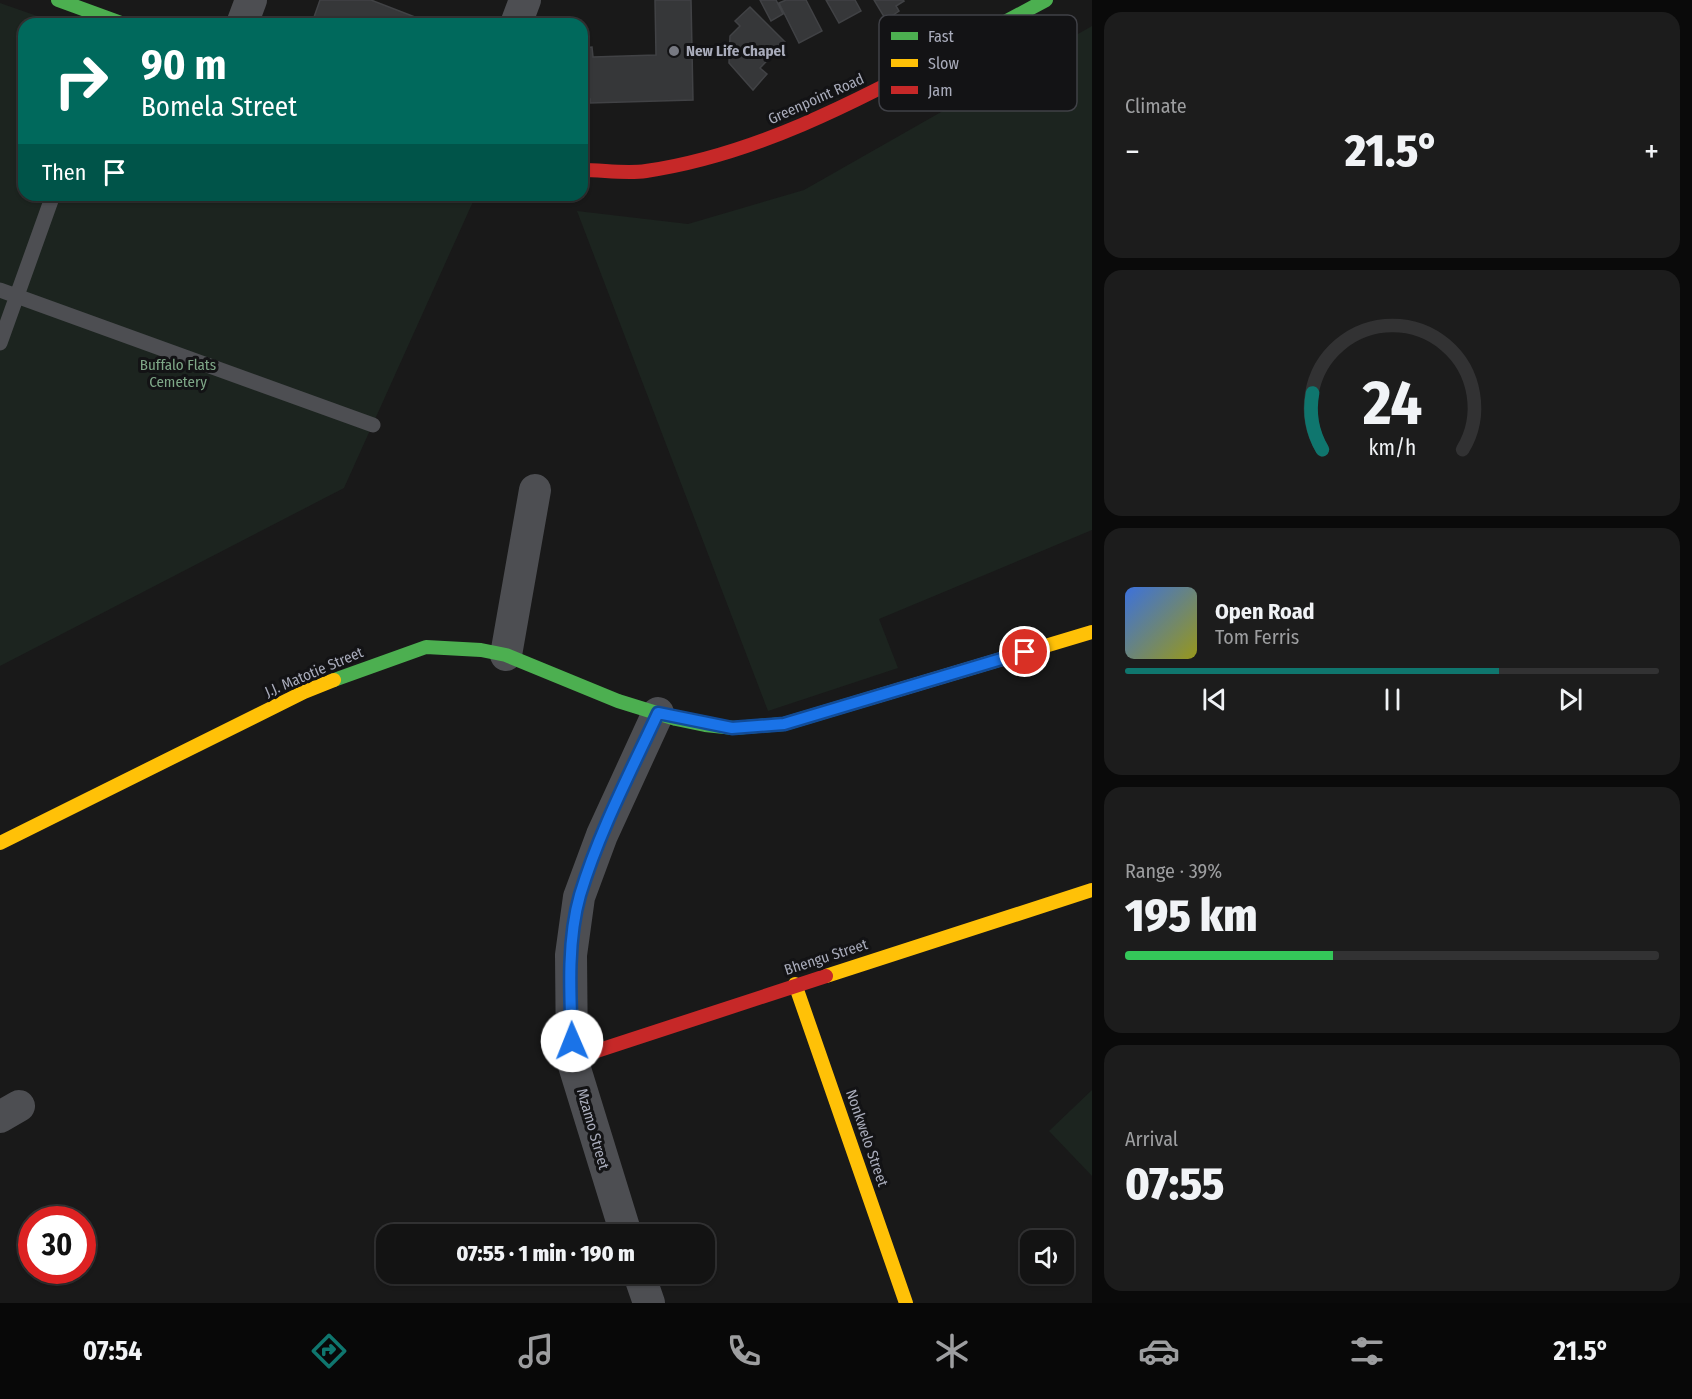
<!DOCTYPE html>
<meta charset="utf-8">
<style>
:root{--surface:#131313;--page:#1c1c1c;--text:#f1f3f6;--muted:#9d9ea0;--line:#323233;--accent:#0f766e}
body{margin:0;font-family:"Fira Sans Condensed",sans-serif;background:var(--page);color:var(--text);height:100vh;display:flex;flex-direction:column;font-size:22px;white-space:nowrap}
*{box-sizing:border-box;margin:0}
p{font-size:20px;color:var(--muted)}
.icon{flex:none;width:33px;height:33px;fill:none;stroke:currentColor;stroke-width:2;stroke-linecap:round;stroke-linejoin:round}
.map{position:relative;flex:1;overflow:hidden}
.details{display:flex;flex-direction:column;gap:12px;padding:12px;background:#0a0a0a;width:600px}
.details>*{flex:none}
.guide{position:absolute;left:18px;top:18px;width:570px;height:183px;border-radius:18px;box-shadow:0 2px 4px #0004,0 0 0 2px var(--line);background:#00695c;color:#fff;overflow:hidden}
.tools{position:absolute;left:1020px;top:1230px;display:grid;gap:12px}
.tools a{display:grid;place-items:center;width:54px;height:54px;border-radius:12px;background:var(--surface);box-shadow:0 2px 4px #0004,0 0 0 2px var(--line);font-size:30px}
.speed{position:absolute;left:18px;top:1206px;display:flex;gap:12px;font-size:30px;font-weight:700;text-align:center}
.speed>*{display:grid;place-content:center;width:78px;height:78px;border-radius:50%;background:var(--surface);box-shadow:0 2px 4px #0004,0 0 0 2px var(--line);line-height:1}
.speed .limit{border:9px solid #d22;background:#fff;color:#111}
.pin{position:absolute;display:grid;place-items:center;width:51px;height:51px;color:#fff;margin:-26px;border:3px solid #fff;border-radius:50%;box-shadow:0 2px 6px #0007}
.me{position:absolute;width:66px;margin:-33px;rotate:359deg;stroke-linejoin:round;filter:drop-shadow(0 0 4px #0008)}
.turn{display:flex;align-items:center;gap:21px;height:126px;padding:0 24px;font-size:27px}
.turn .icon{width:78px;height:78px;stroke-width:2.5}
.turn b{display:block;font-size:42px;line-height:51px}
.then{display:flex;align-items:center;height:57px;padding:0 24px;background:#0003;gap:12px;font-size:22px}
.big{font-size:45px;font-weight:800;line-height:1.1}
.details .card{flex:1;display:flex;flex-direction:column;justify-content:center;gap:9px;min-width:0;padding:0 21px;border-radius:18px;background:var(--page)}
.details .dial{align-items:center;gap:0}
.dial svg{height:156px;overflow:visible;fill:none;stroke:var(--line);stroke-width:7;stroke-linecap:round;text-anchor:middle}
.dial text{fill:var(--text);stroke:none}
.song{display:flex;align-items:center;gap:18px}
.cover{width:72px;height:72px;border-radius:9px;background:linear-gradient(135deg,hsl(220 70% 55%),hsl(60 70% 35%))}
.played{height:6px;border-radius:3px;background:linear-gradient(90deg,var(--accent) 70%,var(--line) 70%)}
.keys{display:flex;justify-content:space-around;direction:ltr}
.heat{display:flex;justify-content:space-between;align-items:center;font-size:33px;direction:ltr}
.charge{height:9px;border-radius:4px;background:linear-gradient(90deg,#34c759 39%,var(--line) 0)}
.trip{position:absolute;left:376px;top:1224px;width:339px;height:60px;border-radius:18px;background:var(--surface);box-shadow:0 2px 4px #0004,0 0 0 2px var(--line);font-weight:800;line-height:60px;text-align:center}
.tabs{display:flex;height:96px;justify-content:space-around;align-items:center;background:#080808;color:var(--muted)}
.tabs .icon{width:42px;height:42px}
.tabs .on{color:var(--accent)}
.tabs b{font-size:27px;color:var(--text)}
main{display:flex;flex:1;min-height:0}
.map>svg:first-child{display:block}
</style>
<main>
<div class="map">
<svg width="1092" height="1303" viewBox="0 0 1092 1303">
<rect width="100%" height="100%" fill="#191919"/>
<path fill="#1c241f" d="M0 3 60 24H24V195H476L344 488 0 666Z
M1092 26V530L879 619 898 668 768 711 577 211 688 224 804 190Z
M1092 1090V1176L1049 1131Z"/>
<path fill="#363739" stroke="#414245" stroke-width="1.5" d="M320 0H371L433 24H325L313 20Z
M655 0H691L693 100 590 103V99H582V48L592 47 593 57 656 55Z
M760 0H776L783 14 771 21Z
M786 0H806L822 31 799 43 779 3Z
M826 0H855L861 11 839 23Z
M874 0H903L904 1 896 6 899 11 886 20Z
M750 7 785 42 760 68 767 74 753 90 729 63 730 36 740 26 735 21Z"/>
<g fill="none" stroke-linecap="round" stroke-linejoin="round">
<path stroke="#4d4e52" stroke-width="15" d="M0 290 373 425
M0 343 53 195"/>
<path stroke="#4d4e52" stroke-width="32" d="M242 24 251 0
M516 24 525 0
M506 655 535 490
M0 1117 19 1106
M626 1234 572 1059 571 955 579 897 602 835 658 713
M639 1274 649 1303"/>
<path stroke="#4caf50" stroke-width="14" d="M58 0 124 24
M949 52 1046 0
M334 680 426 647 481 650 506 655 618 701 676 719 705 725 734 728 784 724 871 698"/>
<path stroke="#ffc107" stroke-width="14" d="M871 698 1092 632
M0 843 304 692 334 680
M826 976 1092 890
M795 984 906 1303"/>
<path stroke="#c62828" stroke-width="14" d="M582 170C603 170 626 174 646 171 755 155 853 103 949 52
M572 1059 826 976"/>
</g>
<g fill="none" stroke-linecap="round" stroke-linejoin="round">
<g stroke="#114b97" stroke-width="15">
<path id="route" d="M572 1041C570 994 567 940 580 895 599 832 630 773 658 713L732 728 784 724 1025 652"/>
</g>
<use href="#route" stroke="#1a73e8" stroke-width="10"/>
</g>
<circle fill="#777982" stroke="#131315" stroke-width="2" cx="674" cy="51" r="6"/>
<g text-anchor="middle" stroke-width="6" stroke-linejoin="round" paint-order="stroke">
<g font-size="15" font-weight="bold" fill="#a9acbb" stroke="#131315" text-anchor="start">
<text x="686" y="56">New Life Chapel</text>
</g>
<g font-size="15" fill="#a9acbb" stroke="#131315">
<text transform="translate(816 99) rotate(-24)" y="5">Greenpoint Road</text>
<text transform="translate(314 672) rotate(-23)" y="5">J.J. Matotie Street</text>
<text transform="translate(826 957) rotate(-18)" y="5">Bhengu Street</text>
<text transform="translate(593 1129) rotate(74)" y="5">Mzamo Street</text>
<text transform="translate(867 1138) rotate(71)" y="5">Nonkwelo Street</text>
</g>
<g font-size="15" fill="#7ea787" stroke="#131315">
<text x="178" y="370">Buffalo Flats<tspan x="178" dy="17">Cemetery</tspan></text>
</g>
</g>
<rect x="879" y="15" width="198" height="96" rx="9" fill="#131315" stroke="#404147" stroke-width="1.5"/>
<rect x="891" y="32" width="27" height="8" fill="#4caf50"/>
<rect x="891" y="59" width="27" height="8" fill="#ffc107"/>
<rect x="891" y="86" width="27" height="8" fill="#c62828"/>
<g font-size="16" fill="#a9acbb">
<text x="928" y="42">Fast</text>
<text x="928" y="69">Slow</text>
<text x="928" y="96">Jam</text>
</g>
</svg>
<div class="tools">
<a><svg class="icon" aria-label="sound" viewBox="0 0 24 24"><path d="M4 9h4l5-4v14l-5-4H4zM17 9q2 3 0 6"/></svg></a>
</div>
<div class="speed"><div class="limit">30</div></div>
<div class="pin" style="left:1025px;top:652px;background:#d93025"><svg class="icon" aria-label="arrive" viewBox="0 0 24 24"><path d="M6 21V4h12l-3 4 3 4H6"/></svg></div>
<svg class="me" style="left:572px;top:1041px" viewBox="-20 -20 40 40"><circle r="19" fill="#fff"/><path d="M0-13L10 11 0 6-10 11z" fill="#1a73e8"/></svg>
<div class="trip">07:55 · 1 min · 190 m</div>
<div class="guide">
<div class="turn"><svg class="icon" aria-label="right" viewBox="0 0 24 24"><path d="M7 20v-9h11M14 6l5 5-5 5"/></svg><div><b>90 m</b>Bomela Street</div></div>
<div class="then">Then<svg class="icon" aria-label="arrive" viewBox="0 0 24 24"><path d="M6 21V4h12l-3 4 3 4H6"/></svg></div>
</div>
</div>
<section class="details">
<div class="card"><p>Climate</p>
<div class="heat"><a>−</a><b class="big">21.5°</b><a>+</a></div>
</div>
<div class="card dial"><svg viewBox="0 0 100 80">
<path d="M14 69A42 42 0 1 1 86 69"/>
<path d="M14 69A42 42 0 0 1 9 40" stroke="#0f766e"/>
<text x="50" y="56" font-size="32" font-weight="700">24</text>
<text x="50" y="72" font-size="11">km/h</text>
</svg></div>
<div class="card">
<div class="song"><i class="cover"></i><div><b>Open Road</b><p>Tom Ferris</p></div></div>
<div class="played"></div>
<div class="keys"><svg class="icon" aria-label="previous" viewBox="0 0 24 24"><path d="M18 5L8 12l10 7zM5 5v14"/></svg><svg class="icon" aria-label="pause" viewBox="0 0 24 24"><path d="M8 5v14M16 5v14"/></svg><svg class="icon" aria-label="next" viewBox="0 0 24 24"><path d="M6 5l10 7-10 7zM19 5v14"/></svg></div>
</div>
<div class="card"><p>Range · 39%</p><b class="big">195 km</b><div class="charge"></div></div>
<div class="card"><p>Arrival</p><b class="big">07:55</b></div>
</section>
</main>
<nav class="tabs">
<b>07:54</b>
<svg class="icon on" aria-label="directions" viewBox="0 0 24 24"><path d="M12 3l9 9-9 9-9-9zM9 14v-3h6M13 9l2 2-2 2"/></svg>
<svg class="icon" aria-label="music" viewBox="0 0 24 24"><path d="M9 18V5l10-2v13"/><circle cx="6" cy="18" r="3"/><circle cx="16" cy="16" r="3"/></svg>
<svg class="icon" aria-label="phone" viewBox="0 0 24 24"><path d="M5 4h4l2 5-3 2q2 4 5 5l2-3 5 2v4C11 20 4 13 5 4z"/></svg>
<svg class="icon" aria-label="climate" viewBox="0 0 24 24"><path d="M12 3v18M4 7l16 10M4 17L20 7"/></svg>
<svg class="icon" aria-label="car" viewBox="0 0 24 24"><path d="M5 17H2v-5l4-1 3-4h7l3 4 3 1v5h-3M9 17h6M6 11h13"/><circle cx="7" cy="17" r="2"/><circle cx="17" cy="17" r="2"/></svg>
<svg class="icon" aria-label="filters" viewBox="0 0 24 24"><path d="M4 7h16M4 17h16"/><circle cx="9" cy="7" r="2"/><circle cx="15" cy="17" r="2"/></svg>
<b>21.5°</b>
</nav>
